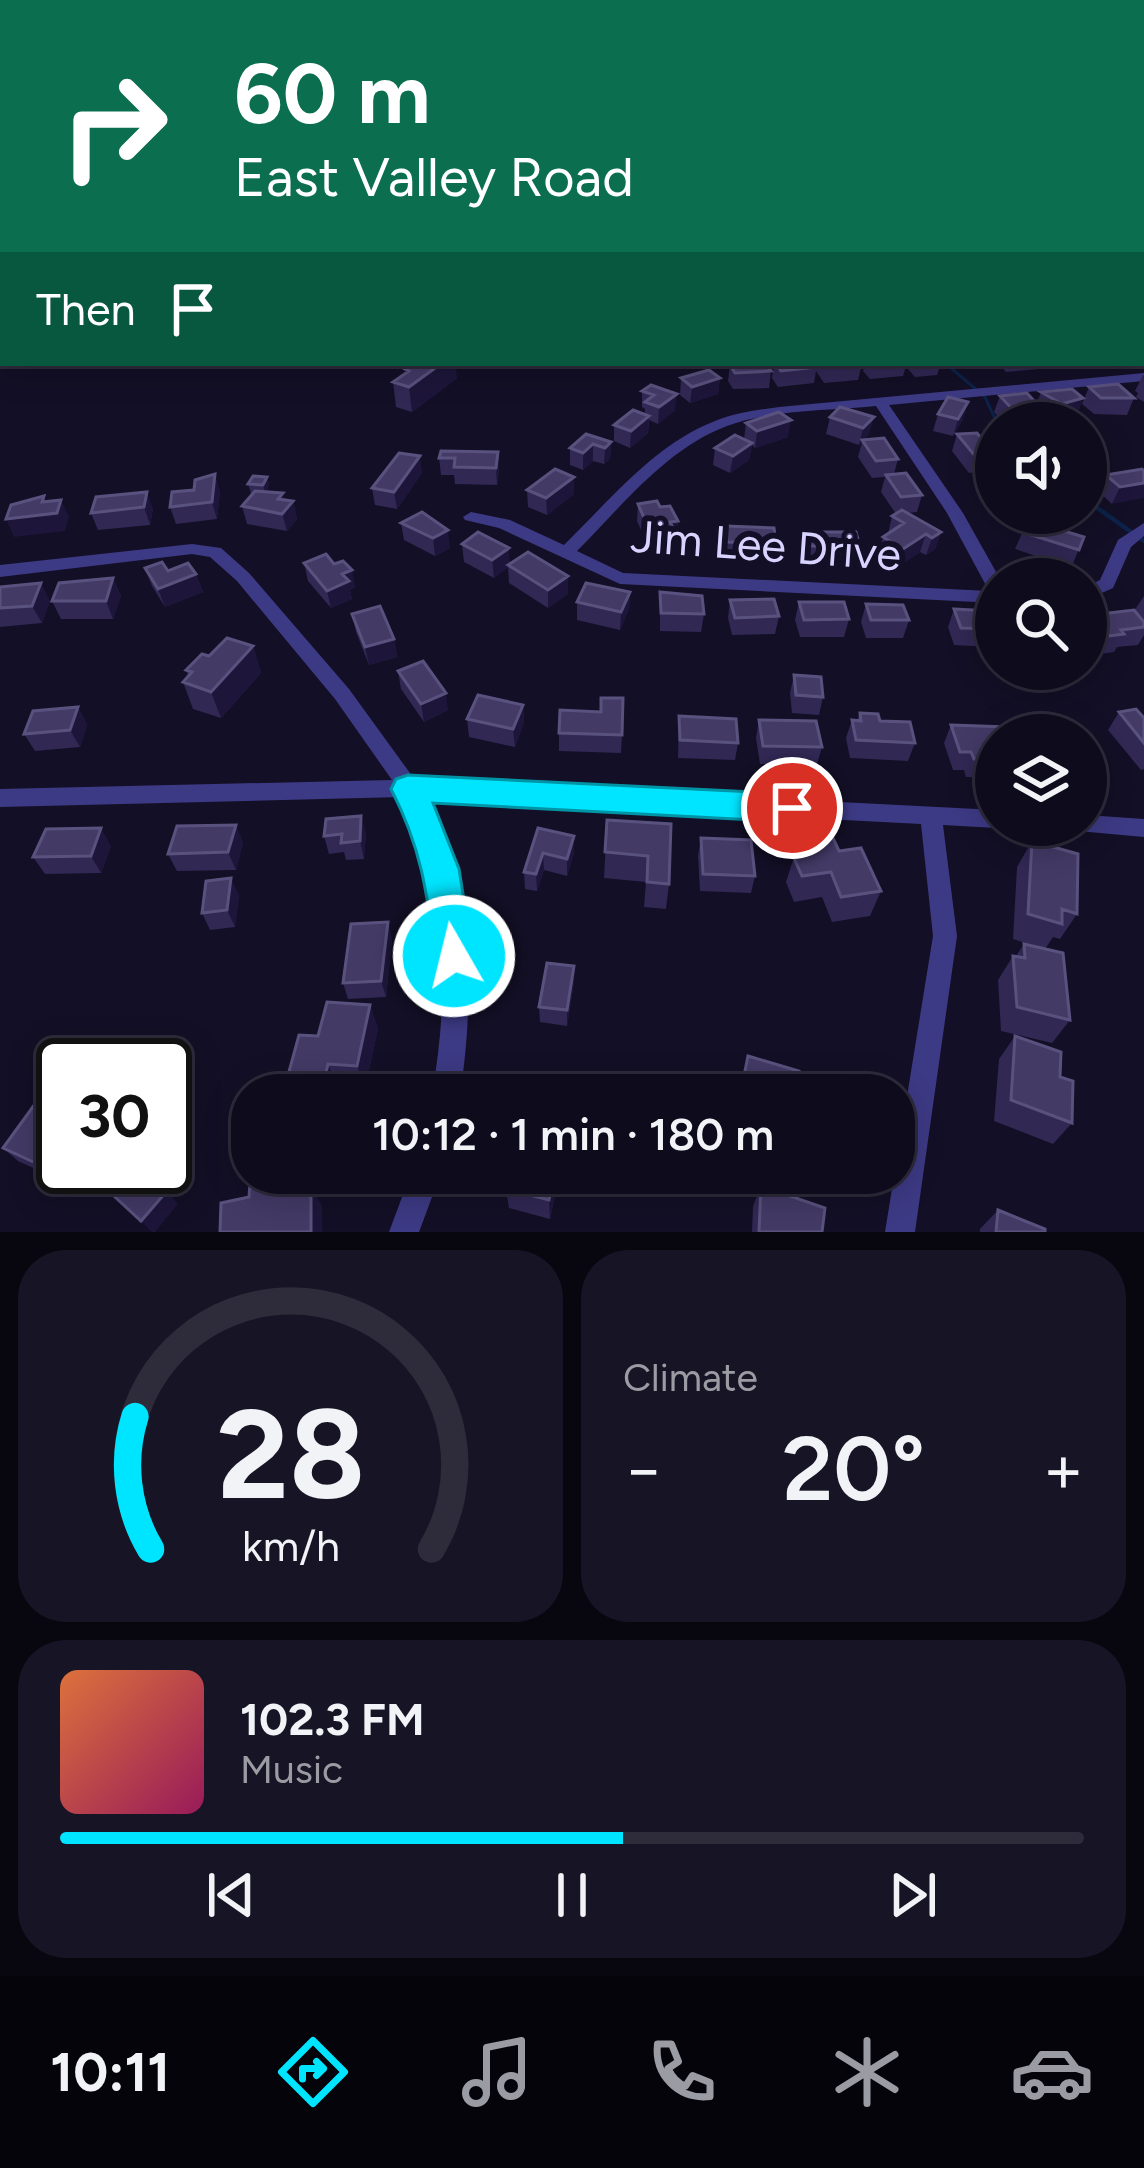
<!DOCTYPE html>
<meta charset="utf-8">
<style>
:root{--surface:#0e0b1c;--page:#171425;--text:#f1f3f6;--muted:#9b9ba3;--line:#2e2b3b;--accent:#00e5ff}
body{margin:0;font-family:Figtree,sans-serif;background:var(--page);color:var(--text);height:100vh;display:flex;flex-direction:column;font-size:45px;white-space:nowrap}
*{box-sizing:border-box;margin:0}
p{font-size:39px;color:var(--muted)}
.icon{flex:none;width:66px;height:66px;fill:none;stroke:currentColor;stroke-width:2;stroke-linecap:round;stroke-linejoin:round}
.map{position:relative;height:1232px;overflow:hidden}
.sheet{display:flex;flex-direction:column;gap:18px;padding:18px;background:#08060f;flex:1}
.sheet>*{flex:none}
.guide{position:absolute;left:0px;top:0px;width:1146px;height:366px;box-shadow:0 6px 30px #0003,0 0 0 3px var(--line);background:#0b6e4f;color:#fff;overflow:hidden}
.controls{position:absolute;left:975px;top:402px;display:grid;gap:24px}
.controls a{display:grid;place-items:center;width:132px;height:132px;border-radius:50%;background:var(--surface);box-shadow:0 6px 30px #0003,0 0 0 3px var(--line);font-size:60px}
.speed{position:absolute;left:36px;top:1038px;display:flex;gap:24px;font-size:60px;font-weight:700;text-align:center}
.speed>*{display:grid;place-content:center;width:156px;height:156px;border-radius:50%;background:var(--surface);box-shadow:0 6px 30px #0003,0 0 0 3px var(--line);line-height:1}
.speed .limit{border:6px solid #111;border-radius:18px;background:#fff;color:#111}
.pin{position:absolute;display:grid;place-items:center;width:102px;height:102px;color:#fff;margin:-51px;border:6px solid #fff;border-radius:50%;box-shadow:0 3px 12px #0007}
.me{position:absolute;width:132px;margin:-66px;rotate:352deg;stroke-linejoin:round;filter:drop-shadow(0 0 9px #0008)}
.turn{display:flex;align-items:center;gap:42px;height:252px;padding:0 36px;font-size:54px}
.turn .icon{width:156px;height:156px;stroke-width:2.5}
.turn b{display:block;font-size:84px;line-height:102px}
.then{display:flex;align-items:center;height:114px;padding:0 36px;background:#0003;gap:24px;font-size:45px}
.big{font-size:90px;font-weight:600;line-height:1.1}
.sheet .card{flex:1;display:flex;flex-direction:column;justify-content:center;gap:18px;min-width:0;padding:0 42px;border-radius:48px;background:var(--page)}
.sheet .dial{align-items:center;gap:0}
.dial svg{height:312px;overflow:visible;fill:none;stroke:var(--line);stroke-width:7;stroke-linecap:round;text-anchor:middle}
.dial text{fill:var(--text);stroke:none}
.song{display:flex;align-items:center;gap:36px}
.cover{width:144px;height:144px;border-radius:18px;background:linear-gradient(135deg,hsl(20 70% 55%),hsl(330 70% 35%))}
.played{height:12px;border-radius:6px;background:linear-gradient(90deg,var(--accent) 55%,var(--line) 55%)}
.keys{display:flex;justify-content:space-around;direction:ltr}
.heat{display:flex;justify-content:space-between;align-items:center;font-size:66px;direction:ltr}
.sheet .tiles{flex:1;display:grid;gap:18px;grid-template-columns:1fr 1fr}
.card:last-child{grid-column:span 2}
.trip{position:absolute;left:231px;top:1074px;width:684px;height:120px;border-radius:48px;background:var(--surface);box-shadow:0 6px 30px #0003,0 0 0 3px var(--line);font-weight:600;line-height:120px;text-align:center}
.tabs{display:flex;height:192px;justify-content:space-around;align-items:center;background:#06040b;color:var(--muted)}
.tabs .icon{width:84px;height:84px}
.tabs .active{color:var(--accent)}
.tabs b{font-size:54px;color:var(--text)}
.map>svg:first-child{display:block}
</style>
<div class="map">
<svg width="1144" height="1232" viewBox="0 0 1144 1232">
<rect width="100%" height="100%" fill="#130f26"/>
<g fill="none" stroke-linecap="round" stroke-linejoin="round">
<path stroke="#0c2248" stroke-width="3" d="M945 363 985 397 997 423"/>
<path stroke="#0c2248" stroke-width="4.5" d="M1086 500 1144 541"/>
<path fill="#3d3a85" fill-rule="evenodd" d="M1144 373V381L889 405 963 513 1000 579H996V603L620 584 499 528 465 520 463 517 471 512 510 520 564 545C609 501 655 444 715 421 735 413 757 410 779 407ZM876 406 947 513 989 591 623 573 577 551C621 507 667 448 727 426 773 409 828 411 876 406Z
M1144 523V536L1131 547 1113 588 1086 600V587L1100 580 1118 540Z
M192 544 221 548 249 573 349 689 415 780 996 810V825H1004L996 828 943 825 957 936 915 1232H885L933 936 921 824 425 798C474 888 475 996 460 1095H432C449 995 450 889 402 797L0 807V789L392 780 335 699 237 581 210 557 192 554 0 577V565Z
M1086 815 1144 819V837L1078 831 1075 825H1086Z
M411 1173H441L419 1232H389Z"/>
</g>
<path fill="#312854" d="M774 363H814L817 367 818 363 862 364 858 380 824 383 816 371 814 383 778 387 772 378Z
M865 363H907L903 376 870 379 863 371Z
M909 363H941L937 375 915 377 908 369Z
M998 363H1041L1039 369 1006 372Z
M1045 363H1087L1086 365 1051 368Z
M730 365 771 371 769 388 733 389 728 381Z
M405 369 457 378 412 412 396 407 393 382 405 373Z
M1143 375H1144V402L1136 397 1138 393 1135 391Z
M681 378H720L718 394 690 403 680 395Z
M651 385 675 410 658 424 649 420 648 433 630 448 614 441V425L645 415V409L642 407V391Z
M1089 387 1134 398 1127 415 1094 414 1082 404Z
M1041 392 1083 398 1077 415 1056 420 1035 408Z
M1000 396 1036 403 1028 423H1004L994 412Z
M840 407 869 434 864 440 898 459 894 474 922 495 917 512 908 513 941 532 935 549 926 555 920 552 898 567 878 555 883 537 888 534 892 516 896 514 881 492 885 477 872 478 858 457 862 442 859 445 826 434 830 417Z
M938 414 963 419 953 436 933 431Z
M746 423 788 437 755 448 752 445 749 460 730 473 713 465 715 448 744 439Z
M957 434 994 454 990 467 996 466V507L993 508 975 484 980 472 969 473 952 451Z
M611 442 610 459 604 464 593 461 583 470 570 465V448Z
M441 451 499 469 497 485 455 484 454 475H441L439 458Z
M1142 469 1112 504 1099 492 1106 475Z
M422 473 397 509 375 505 372 488Z
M267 477 269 485 266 492 293 501 297 519 287 531 247 524 242 506 254 493H251L248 484Z
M527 490 574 494 547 515 528 507Z
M220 491 217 519 176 524 170 507Z
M96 497 153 509 150 525 98 530 91 513Z
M638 504 660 507 678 521 674 550 651 553 637 521Z
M422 512 450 548 435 556 404 540 401 523Z
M1028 520 1084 537 1071 568 1015 549Z
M726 526 776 544 773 562 725 560 724 543Z
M807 532 860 546 856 564 807 563 804 549Z
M462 544 509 548V564L568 576V594L548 608 509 583 508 567 494 578 464 562Z
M304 563 355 587 350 590 352 599 331 608 308 581Z
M145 568 196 574 203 592 165 607 152 586Z
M113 578 121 596 113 619H61L52 601Z
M0 587 50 601 42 623 0 627Z
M630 592 629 609 620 630 577 620V602Z
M660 592 704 614 701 632 660 631Z
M1144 596V635L1138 645 1117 647 1114 652 1100 654 1086 637V628L1092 615 1134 611Z
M730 600 779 616 775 634 732 635 728 618Z
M799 602 849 619 844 637H800L795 620Z
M866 604 909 620 903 638H866L861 622Z
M954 609 996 624V634L990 647 954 645 948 627Z
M352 614 394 639 397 657 369 665 356 632Z
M253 646 261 673 221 718 193 709 183 682 188 676 186 670 209 656Z
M398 671 448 710 424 722 401 689Z
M794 675 823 697 819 715 792 713 790 693Z
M523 705 524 722 515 747 469 737 467 719Z
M78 707 87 725 80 747 35 751 24 734Z
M1119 712 1144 718V769L1141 770 1108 730Z
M860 713 880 721 915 743 908 761 850 758 846 738 852 720H857Z
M679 716 738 743 735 760 678 758Z
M759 720 822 747 817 764H760L756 738Z
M1031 722 1054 734 1079 735H1025Z
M951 725 996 735V773L994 777H966L964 770H953L944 743Z
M559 733 622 735 621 753 559 751Z
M1086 735 1101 758 1090 776H1086Z
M607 820 671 824 669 884 666 909 644 907 646 882 604 878Z
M538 828 574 836V853L567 876 544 870 537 891 525 889 524 872Z
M803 829 839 851 881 891 870 916 832 922 822 897 794 902 786 882Z
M366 833 364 859 346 860 344 852 329 854 324 836Z
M701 838 755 876 751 893 700 891 698 856Z
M1032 841 1077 914 1060 939 1053 937 1045 949 1070 1020 1052 1043 1001 1031 998 980 1013 956H1016L1024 944 1041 948 1013 939 1017 867Z
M243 842 236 870 177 871 168 854Z
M111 846 101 873 45 874 33 857Z
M239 895 235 927 210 930 202 913Z
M392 939 386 997 348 999 343 983Z
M574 982 567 1026 540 1022 539 1007Z
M370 1005 378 1029 365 1088 338 1086 336 1095H295L287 1079 318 1036Z
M1015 1036 1060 1077 1072 1123 1053 1144 994 1121 999 1059Z
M748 1056 796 1095H739Z
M3 1148 63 1167H76L66 1183 18 1161Z
M510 1173H560L550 1219 509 1208 506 1189Z
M809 1173H833L828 1182Z
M761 1186 822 1232H752L753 1206Z
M998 1210 1045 1232H980V1229Z"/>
<path fill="#1d163a" d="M442 363H455L457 378 412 412 409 387Z
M720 378 718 394 690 403 692 387Z
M677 394 675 410 658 424 659 407Z
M1083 398 1077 415 1056 420 1062 404Z
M968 402 963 419 953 436 958 419Z
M649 416 648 433 630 448 631 431Z
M874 417 869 434 859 445 863 428Z
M791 420 788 437 755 448 757 431Z
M611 442 610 459 604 464 605 448Z
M752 443 749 460 730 473 733 456Z
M593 444V461L583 470V453Z
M498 452 499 469 497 485 496 468Z
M420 456 422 473 397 509 394 492Z
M215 474 220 491 217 519 212 502Z
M267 477 269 485 265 493 263 485Z
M574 477V494L547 515 546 498Z
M1144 483V498L1112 504 1120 487Z
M147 492 153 509 150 525 144 507Z
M283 493 286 509 293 501 297 519 287 531 278 499Z
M44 496 52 514 61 500 69 517 65 531 14 537 6 519 42 502Z
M678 521 674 550 651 553 652 536 670 522Z
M448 530 450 548 435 556 433 538Z
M941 532 935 549 926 555 932 538Z
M926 534 920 552 898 567 903 549Z
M509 548 510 566 494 578 492 560Z
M352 570 355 587 350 590 352 599 331 608 327 591 342 574Z
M196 574 203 592 165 607 158 589Z
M568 576V594L548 608V590Z
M113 578 121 596 113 619 106 601Z
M41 583 50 601 42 623 32 606Z
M630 592 629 609 620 630 621 612Z
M394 639 397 657 369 665 365 647Z
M253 646 261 673 221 718 211 692Z
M446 693 448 710 424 722 421 704Z
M523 705 524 722 515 747 513 729Z
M78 707 87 725 80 747 70 730Z
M361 816 366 833 364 859 360 841Z
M236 825 243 842 236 870 228 852Z
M101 828 111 846 101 873 91 856Z
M574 836V853L567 876V859Z
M543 853 544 870 537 891 536 874Z
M231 878 239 895 235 927 227 910Z
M388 922 392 939 386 997 381 981Z
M574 966V982L567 1026V1010Z
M370 1005 378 1029 365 1088 357 1066Z
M328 1064 338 1086 336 1095H330L324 1082Z
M63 1153V1167H76L66 1183 51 1170Z
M555 1173H560L550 1219 549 1200Z
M273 1177 285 1196 272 1194Z
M311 1186 322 1206V1232H311Z
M167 1191 178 1204 155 1232H152L141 1221Z"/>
<path fill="#433a66" stroke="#5a527e" stroke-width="3" d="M414 363H442L409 387 393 382 409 371 405 369Z
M745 363H765L771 371 735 373 730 365Z
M775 363H814L817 367 781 371Z
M825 363H861L862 364 828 367Z
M709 370 720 378 692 387 681 378Z
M1118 384 1134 398H1101L1089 387Z
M651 385 677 394 659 407 645 402 654 395 642 391Z
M1072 389 1083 398 1062 404 1041 392Z
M1027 393 1036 403 1028 404 1033 409 1014 411 1000 396Z
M948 397 968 402 958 419 938 414Z
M840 407 874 417 863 428 830 417Z
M633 410 649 416 631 431 614 425Z
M779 412 791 420 757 431 746 423Z
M977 433 994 454 975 456 957 434Z
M586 434 611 442 605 448 593 444 583 453 570 448Z
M735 435 752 443 733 456 715 448Z
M884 438 898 459 876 461 862 440Z
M441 451 498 452 496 468 454 467 455 458H439Z
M399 453 420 456 394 492 372 488Z
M996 466V486L981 467Z
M555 469 574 477 546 498 527 490Z
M1142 469 1144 471V483L1120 487 1106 475Z
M906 473 922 495 901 497 886 475Z
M215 474 212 502 170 507 172 492 194 490 195 480Z
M253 476 267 477 263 485 248 484Z
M255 491 283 493 278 499 293 501 282 514 242 506Z
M147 492 144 507 91 513 96 497Z
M44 496 42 502 61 500 57 513 6 519 11 505Z
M657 501 660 507 670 506 678 521 670 522 675 532 652 536 638 504Z
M902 510 941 532 932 538 926 534 903 549 883 537 904 523 892 516Z
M422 512 448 530 433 538 401 523Z
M1050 518 1067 524 1064 531 1084 537 1079 550 1022 532 1028 520 1047 525Z
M726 526 774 528 776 544 727 542Z
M478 532 509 548 492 560 462 544Z
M807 532H856L860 546H811Z
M528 552 568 576 548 590 508 565Z
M326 554 334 564 343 561 352 570 342 574 349 581 327 591 304 563Z
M162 562 168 571 188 563 196 574 158 589 145 568Z
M113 578 106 601H52L59 583Z
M41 583 32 606 0 608V587Z
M586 583 630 592 621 612 577 602Z
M660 592 702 596 704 614 661 613Z
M774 599 779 616 735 618 730 600Z
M799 602H844L849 619 804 620Z
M866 604 903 605 909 620H871Z
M380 606 394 639 365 647 352 614Z
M954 609 991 611 996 629 961 628Z
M1134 610 1144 622V627L1121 630 1124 634 1109 636 1092 615Z
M227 638 253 646 211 692 183 682 192 672 186 670 202 654 209 656Z
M423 661 446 693 421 704 398 671Z
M794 675 821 677 823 697 796 695Z
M478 695 523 705 513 729 467 719Z
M601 698H623L622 735 559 733 560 710 601 712Z
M78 707 70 730 24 734 33 711Z
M1136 709 1144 718V743L1119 712Z
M860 713 878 714 880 721 910 722 915 743 856 740 852 720 861 721Z
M679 716 736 719 738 743 680 740Z
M759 720 816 721 822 747 763 746Z
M1031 722 1049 723 1054 734 1079 735H1036Z
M951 725 1008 727 1011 735H996V759H974L971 752H960Z
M1086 735H1091L1101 758H1086Z
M361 816 360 841 341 843 342 834 324 836 326 819Z
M607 820 671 824 669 884 647 882 648 856 605 852Z
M236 825 228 852 168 854 177 826Z
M827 825 839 851 861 848 881 891 841 897 831 872 802 876 793 856 812 853 803 829Z
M101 828 91 856 33 857 46 829Z
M538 828 574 836 567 859 543 853 536 874 524 872Z
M701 838 751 840 755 876 703 874Z
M1032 841 1078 854 1077 914 1062 909V924L1028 914Z
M231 878 227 910 202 913 206 881Z
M388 922 381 981 343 983 351 924Z
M1024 944 1063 953 1070 1020 1017 1007 1013 956 1025 958Z
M547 963 574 966 567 1010 539 1007Z
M327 1002 370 1005 357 1066 328 1064 324 1082 287 1079 299 1035 318 1036Z
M1015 1036 1061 1052 1060 1077 1073 1081 1072 1123 1011 1100Z
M748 1056 799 1071 796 1095H789L743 1081Z
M536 1076 575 1085 573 1095H531Z
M45 1090 63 1098V1110L59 1116 63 1117V1153L51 1170 3 1148Z
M141 1169 167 1191 141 1221 115 1197Z
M510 1173H555L549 1200 506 1189Z
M273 1177 272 1194 311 1186V1232H220L221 1203 249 1197 250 1182Z
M761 1186 825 1208 822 1232H759Z
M998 1210 1045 1229V1232H996Z"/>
<linearGradient id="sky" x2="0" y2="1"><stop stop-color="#0a0815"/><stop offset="0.5" stop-color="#333752"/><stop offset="1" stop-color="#333752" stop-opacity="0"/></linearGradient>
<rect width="1144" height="342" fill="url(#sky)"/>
<path fill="#00e5ff" stroke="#0095a6" stroke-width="3" d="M408 775 792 794 803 798 808 808 803 818 792 822 433 803 459 869 473 956 467 968 454 973 441 968 435 956C427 891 421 847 391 789L396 779Z"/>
<g text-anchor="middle" stroke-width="12" stroke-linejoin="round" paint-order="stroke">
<g font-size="45" fill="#d9d4ff" stroke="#130f26">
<text transform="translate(766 545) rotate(4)" y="16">Jim Lee Drive</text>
</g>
</g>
</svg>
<div class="controls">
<a><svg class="icon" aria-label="sound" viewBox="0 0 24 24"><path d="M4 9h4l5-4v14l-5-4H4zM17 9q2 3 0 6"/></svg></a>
<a><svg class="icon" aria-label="search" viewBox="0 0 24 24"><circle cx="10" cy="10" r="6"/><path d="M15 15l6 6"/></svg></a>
<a><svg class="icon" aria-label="layers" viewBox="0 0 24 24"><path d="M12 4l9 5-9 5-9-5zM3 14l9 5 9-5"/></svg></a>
</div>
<div class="speed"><div class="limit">30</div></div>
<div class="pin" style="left:792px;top:808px;background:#d93025"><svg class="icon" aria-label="arrive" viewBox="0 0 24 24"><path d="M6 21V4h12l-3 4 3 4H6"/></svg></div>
<svg class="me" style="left:454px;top:956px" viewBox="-20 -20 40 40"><circle r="17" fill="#00e5ff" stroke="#fff" stroke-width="3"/><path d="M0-11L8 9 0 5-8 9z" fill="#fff"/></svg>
<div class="trip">10:12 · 1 min · 180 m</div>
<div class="guide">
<div class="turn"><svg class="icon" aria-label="right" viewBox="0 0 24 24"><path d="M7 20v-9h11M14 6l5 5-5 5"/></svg><div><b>60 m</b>East Valley Road</div></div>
<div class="then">Then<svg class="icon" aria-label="arrive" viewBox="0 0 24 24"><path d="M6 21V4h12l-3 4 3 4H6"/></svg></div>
</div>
</div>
<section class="sheet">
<div class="tiles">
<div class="card dial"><svg viewBox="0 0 100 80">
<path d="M14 69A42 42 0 1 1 86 69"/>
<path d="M14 69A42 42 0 0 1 10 35" stroke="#00e5ff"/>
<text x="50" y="56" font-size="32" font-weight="700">28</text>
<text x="50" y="72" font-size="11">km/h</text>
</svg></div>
<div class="card"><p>Climate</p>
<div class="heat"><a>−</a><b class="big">20°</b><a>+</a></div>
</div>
<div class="card">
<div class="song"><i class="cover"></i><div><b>102.3 FM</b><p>Music</p></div></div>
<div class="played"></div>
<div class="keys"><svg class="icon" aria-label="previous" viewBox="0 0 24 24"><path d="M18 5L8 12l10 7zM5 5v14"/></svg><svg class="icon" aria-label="pause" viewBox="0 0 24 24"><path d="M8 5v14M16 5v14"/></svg><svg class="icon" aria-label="next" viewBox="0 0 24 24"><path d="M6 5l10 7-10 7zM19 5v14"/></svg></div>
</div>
</div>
</section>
<nav class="tabs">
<b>10:11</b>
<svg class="icon active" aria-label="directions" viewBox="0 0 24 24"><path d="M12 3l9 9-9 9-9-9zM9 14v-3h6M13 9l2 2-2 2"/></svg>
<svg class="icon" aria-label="music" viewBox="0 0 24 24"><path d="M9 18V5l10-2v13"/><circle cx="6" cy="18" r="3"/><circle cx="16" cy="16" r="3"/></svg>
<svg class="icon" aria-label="phone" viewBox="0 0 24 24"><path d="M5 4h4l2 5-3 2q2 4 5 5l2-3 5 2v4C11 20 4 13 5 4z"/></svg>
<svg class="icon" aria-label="climate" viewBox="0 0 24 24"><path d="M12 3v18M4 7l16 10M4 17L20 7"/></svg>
<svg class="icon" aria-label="car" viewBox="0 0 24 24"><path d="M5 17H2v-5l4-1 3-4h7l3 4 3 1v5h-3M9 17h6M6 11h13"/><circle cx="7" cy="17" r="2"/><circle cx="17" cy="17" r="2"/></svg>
</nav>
